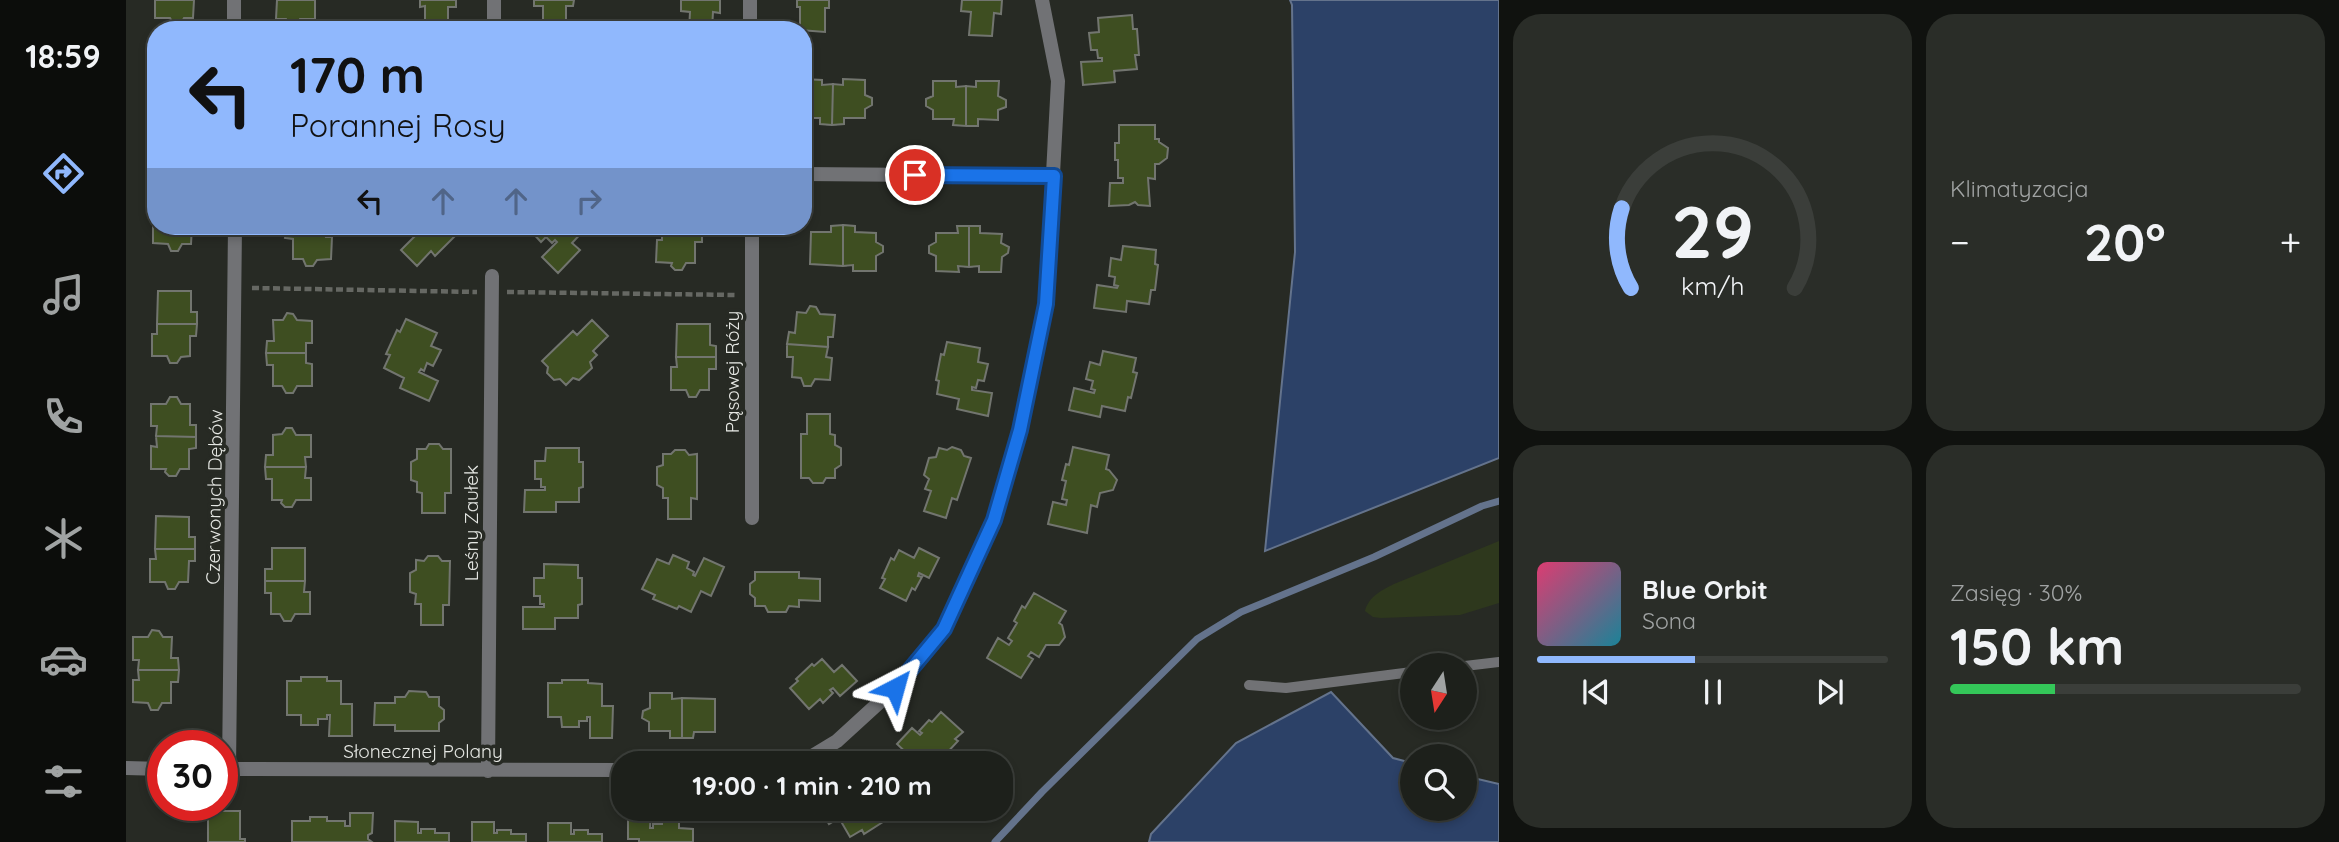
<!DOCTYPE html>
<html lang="pl">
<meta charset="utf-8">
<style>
:root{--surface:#1d201b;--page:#2a2d28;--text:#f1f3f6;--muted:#a0a3a3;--line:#3b3e3a;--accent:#90b8fd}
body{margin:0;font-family:Quicksand,sans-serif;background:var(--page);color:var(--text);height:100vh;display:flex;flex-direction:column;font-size:26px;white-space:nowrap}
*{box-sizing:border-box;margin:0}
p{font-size:23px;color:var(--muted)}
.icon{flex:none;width:38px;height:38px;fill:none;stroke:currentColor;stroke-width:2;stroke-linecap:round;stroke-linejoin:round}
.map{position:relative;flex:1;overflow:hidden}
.drawer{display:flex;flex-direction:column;gap:14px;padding:14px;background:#10120f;width:840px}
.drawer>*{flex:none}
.hud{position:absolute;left:21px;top:21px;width:665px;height:214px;border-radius:28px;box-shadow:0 4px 10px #0003,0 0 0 2px var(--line);background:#90b8fd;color:#111;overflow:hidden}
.needle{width:46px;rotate:192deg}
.fabs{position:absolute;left:1274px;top:653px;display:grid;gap:14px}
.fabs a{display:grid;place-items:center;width:77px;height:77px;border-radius:50%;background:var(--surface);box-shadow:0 4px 10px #0003,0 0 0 2px var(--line);font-size:35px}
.speed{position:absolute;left:21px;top:730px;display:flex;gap:14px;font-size:35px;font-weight:700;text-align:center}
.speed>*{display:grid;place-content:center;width:91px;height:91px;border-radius:50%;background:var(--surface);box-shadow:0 4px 10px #0003,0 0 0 2px var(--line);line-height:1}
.speed .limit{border:10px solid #d22;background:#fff;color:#111}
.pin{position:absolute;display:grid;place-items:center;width:60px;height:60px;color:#fff;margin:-30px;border:4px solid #fff;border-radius:50%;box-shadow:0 2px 7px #0007}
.me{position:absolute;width:77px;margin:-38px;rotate:39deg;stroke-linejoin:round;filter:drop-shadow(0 0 5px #0008)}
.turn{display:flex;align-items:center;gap:24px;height:147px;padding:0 28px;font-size:32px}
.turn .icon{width:91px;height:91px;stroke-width:2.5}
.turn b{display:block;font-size:49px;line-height:60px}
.lanes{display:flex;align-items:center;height:66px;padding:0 28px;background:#0003;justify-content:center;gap:35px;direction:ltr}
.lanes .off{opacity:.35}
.big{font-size:52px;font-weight:800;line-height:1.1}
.drawer .card{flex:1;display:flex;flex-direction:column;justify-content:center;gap:10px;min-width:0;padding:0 24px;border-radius:28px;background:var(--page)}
.drawer .dial{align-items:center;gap:0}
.dial svg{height:182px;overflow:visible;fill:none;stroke:var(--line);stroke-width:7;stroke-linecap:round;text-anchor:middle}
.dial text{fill:var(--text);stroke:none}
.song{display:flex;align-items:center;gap:21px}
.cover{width:84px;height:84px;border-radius:10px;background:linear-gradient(135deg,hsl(340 70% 55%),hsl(190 70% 35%))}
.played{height:7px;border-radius:4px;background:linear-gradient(90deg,var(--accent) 45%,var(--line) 45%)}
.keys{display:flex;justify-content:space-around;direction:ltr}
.heat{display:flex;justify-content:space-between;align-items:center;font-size:38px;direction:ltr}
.charge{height:10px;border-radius:5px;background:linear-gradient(90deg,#34c759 30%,var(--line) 0)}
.drawer .tiles{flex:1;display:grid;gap:14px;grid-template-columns:repeat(2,1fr)}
.trip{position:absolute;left:485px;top:751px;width:402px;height:70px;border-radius:28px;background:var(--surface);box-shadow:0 4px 10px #0003,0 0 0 2px var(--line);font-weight:800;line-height:70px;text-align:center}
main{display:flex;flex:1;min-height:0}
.dock{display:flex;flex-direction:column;width:126px;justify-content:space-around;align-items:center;background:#0c0d0b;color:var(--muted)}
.dock .icon{width:49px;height:49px}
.dock .on{color:var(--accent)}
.dock b{font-size:32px;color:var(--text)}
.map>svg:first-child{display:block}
</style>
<main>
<nav class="dock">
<b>18:59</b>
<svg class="icon on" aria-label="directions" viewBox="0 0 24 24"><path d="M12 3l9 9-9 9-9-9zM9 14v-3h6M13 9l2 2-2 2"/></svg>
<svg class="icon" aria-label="music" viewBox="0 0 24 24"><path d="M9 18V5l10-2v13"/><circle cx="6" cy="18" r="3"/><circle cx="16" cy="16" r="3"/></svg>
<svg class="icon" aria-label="phone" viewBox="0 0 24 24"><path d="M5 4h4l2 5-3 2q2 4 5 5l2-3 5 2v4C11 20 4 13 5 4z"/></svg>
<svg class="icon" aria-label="climate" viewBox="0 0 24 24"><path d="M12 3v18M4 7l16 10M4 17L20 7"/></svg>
<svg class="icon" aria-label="car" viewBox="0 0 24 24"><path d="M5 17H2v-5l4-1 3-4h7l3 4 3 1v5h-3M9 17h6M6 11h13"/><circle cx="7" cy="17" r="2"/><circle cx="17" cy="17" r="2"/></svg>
<svg class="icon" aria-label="filters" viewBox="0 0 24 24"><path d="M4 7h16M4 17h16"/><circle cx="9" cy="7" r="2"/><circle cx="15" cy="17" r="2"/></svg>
</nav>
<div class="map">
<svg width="1373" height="842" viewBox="0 0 1373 842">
<rect width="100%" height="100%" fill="#272a24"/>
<path fill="#2e381d" d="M1373 541V603L1334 615 1255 618 1247 617 1239 611C1243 596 1256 590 1268 584Z"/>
<path fill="#2c4167" stroke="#64738c" stroke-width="2" d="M1164 0H1373V458L1139 551 1169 252 1166 5Z
M1205 692 1267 758 1286 763V808H1339V776L1373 784V842H1023L1025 834 1110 743Z"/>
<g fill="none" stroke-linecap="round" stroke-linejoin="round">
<path stroke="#64738c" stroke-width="7" d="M869 842 916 792 1071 639 1115 612 1248 557 1356 506 1373 501"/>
</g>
<path fill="#3e4e21" stroke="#72756f" stroke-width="2" d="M29 0H68L67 18H58L54 25H48L44 18H29Z
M151 0H189V19H174L170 26H164L160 19H150Z
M294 0H330V7H322V27H299V6L294 7Z
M408 0H448L447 6H440V30H417V6H408Z
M555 0H594V13L587 12 586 30H563L564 12 555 11Z
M671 0H703V8H699V32L674 30V7H671Z
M836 0H876L875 14 868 13 866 36 843 35 845 12 835 11Z
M1006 15 1007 29H1011L1013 55H1009L1011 69 988 71 989 82 957 85 955 62 976 61V58H972L971 50H965L963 33 973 32 972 18Z
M677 79 696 80V85L707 84 706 125 694 124V118H677Z
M717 79 739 80V95L746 98V105L739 109V118H718V124L706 125 707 84 717 85Z
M807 81H830V87L840 86V126L827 125 828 119H807V110L800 106V99L807 96Z
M850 81H873L872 96 880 100V107L872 110V120L852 119V126H840V86L850 87Z
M993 125H1029V139H1033V142L1042 148 1041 158 1033 164H1029V179L1022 178 1024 206 1012 205 1009 202 1003 205 983 206 984 183H997V178H992V160H989V143H993Z
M30 221V226H66L65 244H56L52 251H45L42 244 27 243V222Z
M717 225V266L684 264 685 232H705V226Z
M717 225 729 226V232L750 233V242L757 246V252L750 256V271H727V265L717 266Z
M291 226H339L309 256 305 251 291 266 275 250 290 235 285 231Z
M406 226H462L446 243 454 250 432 273 416 257 431 242 429 240 426 243 420 237 415 242 403 229Z
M537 226H576V230H536Z
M831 226H843V267L832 266 833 272 810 271V256L803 253V246L810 242V233H832Z
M843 226H854V233L876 234 875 243 883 247 882 253 876 257 875 272H853V266L843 267Z
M161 227H201L200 237H206L205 259 191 260 187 266H180L177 259H167V239L159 238Z
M536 230H576V242H569V263H560L556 270H549L545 266 546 263 530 262 531 240H536Z
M997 246 1030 250 1029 264 1032 265 1029 290H1025L1023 304 1001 301 1000 312 968 308 971 285 991 288 992 286 988 285 989 277 983 276 985 258 995 260Z
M32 291H65V312H71V324H31Z
M684 306 690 307 694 314 709 315 707 337H702V347L661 344 663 332 669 333 671 312 680 313Z
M161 313 167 314 171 320 186 321V343H180V353H140L141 341H148L147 320H157Z
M280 319 311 333 305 346 315 350 307 366 301 363 298 371 295 369 293 372 312 381 303 401 274 388 278 378 258 368 264 355 260 354 271 330 274 332Z
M466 320 482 336 467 351 471 355 464 362 466 368 453 380 447 378 440 385 434 379 428 380 421 373 422 367 416 361 447 331 451 335Z
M31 324H71L70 336H64V356L55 357 51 363H44L41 356H26V334H31Z
M551 324H584V345L590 346V357H550Z
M821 342 854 348 852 362 862 364 858 381 852 380 850 388 846 387V390L866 393 862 416 831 409 833 399 811 394 813 381 810 380 815 354 818 355Z
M661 344 702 347 700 357 706 358 704 380 689 379 685 386H678L675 378 666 377 667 357H661Z
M977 351 1010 358 1007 372 1011 373 1005 398 1002 397 999 411 976 406 974 417 943 410 948 388 968 393 969 390 965 389 967 381 960 379 964 362 974 365Z
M140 353H180V363L186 364V386H171L167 393H160L156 386H147V365H141Z
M550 357H590V369H583V390H574L570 397H563L560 390H545V367H551Z
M44 397H51L55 404H64V425H70V437L30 436 31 426H25V404H40Z
M681 414H704V434L709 435V445L715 448V465L709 469V478H700L697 483H687L683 478H675V434H681Z
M160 428H166L170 435H185V457H179L180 467H139L140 455H147V435L156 434Z
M30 436 70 437V448L63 449V469H54L50 476H43L39 472 40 469H25V446L31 447Z
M303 444H313L317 449H325V493H319V513H296V493L291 492V482L285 480V462L291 459V449H300Z
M826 447 835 450 838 456 845 458 831 500 826 498 820 518 798 511 805 491 799 489 803 479 798 475 803 458 810 457 813 448 821 450Z
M947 447 983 455 980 469 983 470 991 480 987 490 974 493 971 507 965 505 961 533 922 524 927 502 940 505 941 500 936 499 940 481 936 480 940 464 943 465Z
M420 448H453V462H457V487L453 488V502H430V512H398L399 490H419V487H415V479H409V461H419Z
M549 450H559L563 455 571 454V499L565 498V519H542V498H537V488L531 485V467L537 465V454H545Z
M139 467H180L179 478H185V500H170L166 507H159L155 503 156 500H146V479H140Z
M30 516 63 517V537H69V549H29Z
M146 548H179V581H139V569H146Z
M793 548 813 558 803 578 793 573 792 576 796 577 789 590 786 588 780 601 754 588 759 579 756 578 765 558 768 560 773 550 788 558Z
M29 549H69V561H63L62 582H53L49 589H42L39 582H24V559H30Z
M547 555 563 562 561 568 568 572 567 575 569 576 578 558 598 567 585 596 575 591 565 612 553 606 551 609 527 599 529 595 516 589 531 559 543 564Z
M302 556H312L316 561H324L323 605H317V625H295V604H289L290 594 284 592V573L290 570V560L298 561Z
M418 564 452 565V578H456V604L452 605V618H429V629H397V607H418V604H414V596H408V578H418Z
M629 572H673V578L694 579V601L673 600V607L663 606 660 612H642L639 606H629V598L624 594V584L629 580Z
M139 581H179L178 592H184V614H169L165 621H158L154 614H145V593H139Z
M908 593 940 611 933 623 936 625 939 637 933 645H920L913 657 905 652 902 656 907 659 895 678 861 658 872 638 883 645 886 641 882 638 891 623 888 621 896 606 899 608Z
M26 630 33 631 37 637H46L45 658H52L53 670H12L13 660H7V637H22Z
M696 659 708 672 716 665 731 681 714 696 707 688 704 690 707 693 697 703 694 699 683 709 664 688 672 681 670 679 686 664 688 666Z
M12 670H53L52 682H45V703H36L32 710H25L22 703 7 702V680H13Z
M175 677H201V681H215V704H226V736H203L204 715H201V719H192V725H175V715H161V681H175Z
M436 680H462V683L476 684V706H487L486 738H464V717H461V721H453V727H436L435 717H422V683H436Z
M283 691 300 692 303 697H313V706L318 710V719L313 723V731H269V725H248L249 703H269V697H279Z
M524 693H546V699L556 698V738H544V731H523V722L516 718 517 711 524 708Z
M556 698 589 699V732H568L567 738H556Z
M815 712 837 732 829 739 832 741 817 757 815 755 808 763 795 751 788 760 771 744 786 728 794 735 796 733 793 731 803 720 806 722Z
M502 808H525L524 828H527V824H536V818H553V828L567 829V842H513V839H502Z
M694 808H769L770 810 758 817 760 820 738 834 736 830 724 837 713 818 703 824Z
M82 811H114V839H119V842H82Z
M224 813H247L246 833 242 835V839L246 842H166V821H184V817H201V821H219V826H224Z
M269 821 292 822V833H295V829H309V833H323V842H269Z
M346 822H368V833H371V830H385V834H400V842H346Z
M422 823H445V834H448V830H462V834H476V842H422Z"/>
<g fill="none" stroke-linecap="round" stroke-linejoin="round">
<path stroke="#666863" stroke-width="4.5" stroke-dasharray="7 3.5" stroke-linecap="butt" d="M126 288 351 292
M381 292 610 295"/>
<path stroke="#717275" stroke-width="10" d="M1339 666 1373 662
M1123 685 1160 688 1286 672"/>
<path stroke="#717275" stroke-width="14" d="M108 30V0
M368 30V0
M624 30V0
M677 174 928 176
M626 226V518
M668 763 678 761 711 741 769 688 818 629 868 520 894 430 920 304 932 81 916 0
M0 768 37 769
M96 769 497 770
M103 769 109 226
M362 771 366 276"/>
</g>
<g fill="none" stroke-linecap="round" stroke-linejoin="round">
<g stroke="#114b97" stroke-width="18">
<path id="route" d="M769 688 818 629 868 520 894 430 920 304 928 176 789 175"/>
</g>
<use href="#route" stroke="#1a73e8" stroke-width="12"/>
</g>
<g text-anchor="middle" stroke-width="7" stroke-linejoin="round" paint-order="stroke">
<g font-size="19" fill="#e5e7e3" stroke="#272a24">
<text transform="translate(606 372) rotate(-90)" y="7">Pąsowej Róży</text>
<text transform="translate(88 497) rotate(-89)" y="7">Czerwonych Dębów</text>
<text transform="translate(345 523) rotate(-90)" y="7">Leśny Zaułek</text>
<text x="297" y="758">Słonecznej Polany</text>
</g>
</g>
</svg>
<div class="fabs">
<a><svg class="needle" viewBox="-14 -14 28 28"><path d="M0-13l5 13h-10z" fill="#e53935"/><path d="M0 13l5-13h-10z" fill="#a0a3a3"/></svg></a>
<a><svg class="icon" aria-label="search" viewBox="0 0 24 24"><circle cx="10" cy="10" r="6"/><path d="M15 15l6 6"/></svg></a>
</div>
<div class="speed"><div class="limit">30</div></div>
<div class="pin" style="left:789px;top:175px;background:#d93025"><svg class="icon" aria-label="arrive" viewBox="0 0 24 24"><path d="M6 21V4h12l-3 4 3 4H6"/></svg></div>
<svg class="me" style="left:769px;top:688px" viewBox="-20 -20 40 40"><path d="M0-17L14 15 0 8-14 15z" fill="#1a73e8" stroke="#fff" stroke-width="4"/></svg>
<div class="trip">19:00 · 1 min · 210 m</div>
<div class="hud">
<div class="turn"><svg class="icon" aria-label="left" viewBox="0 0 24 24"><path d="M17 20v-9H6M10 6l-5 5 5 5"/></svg><div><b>170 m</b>Porannej Rosy</div></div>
<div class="lanes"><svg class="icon" aria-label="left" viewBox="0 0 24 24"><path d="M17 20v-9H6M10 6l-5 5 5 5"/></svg><svg class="icon off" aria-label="ahead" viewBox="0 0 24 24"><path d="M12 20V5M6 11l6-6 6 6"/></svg><svg class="icon off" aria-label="ahead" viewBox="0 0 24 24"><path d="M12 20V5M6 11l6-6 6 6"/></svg><svg class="icon off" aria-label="right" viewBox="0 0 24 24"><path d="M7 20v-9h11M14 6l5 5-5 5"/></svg></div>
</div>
</div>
<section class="drawer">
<div class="tiles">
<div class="card dial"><svg viewBox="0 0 100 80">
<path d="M14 69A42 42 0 1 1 86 69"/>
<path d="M14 69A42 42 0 0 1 10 34" stroke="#90b8fd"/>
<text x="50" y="56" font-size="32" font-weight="700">29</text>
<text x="50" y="72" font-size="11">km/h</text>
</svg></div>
<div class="card"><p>Klimatyzacja</p>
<div class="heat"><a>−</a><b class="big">20°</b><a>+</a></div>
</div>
<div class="card">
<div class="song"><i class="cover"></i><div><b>Blue Orbit</b><p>Sona</p></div></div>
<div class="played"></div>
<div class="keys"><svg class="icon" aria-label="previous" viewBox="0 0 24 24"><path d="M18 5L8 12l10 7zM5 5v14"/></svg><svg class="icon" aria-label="pause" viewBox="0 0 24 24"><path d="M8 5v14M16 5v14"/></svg><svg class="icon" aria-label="next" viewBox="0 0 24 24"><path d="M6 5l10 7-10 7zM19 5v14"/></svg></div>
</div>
<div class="card"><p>Zasięg · 30%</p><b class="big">150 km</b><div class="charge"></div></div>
</div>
</section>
</main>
